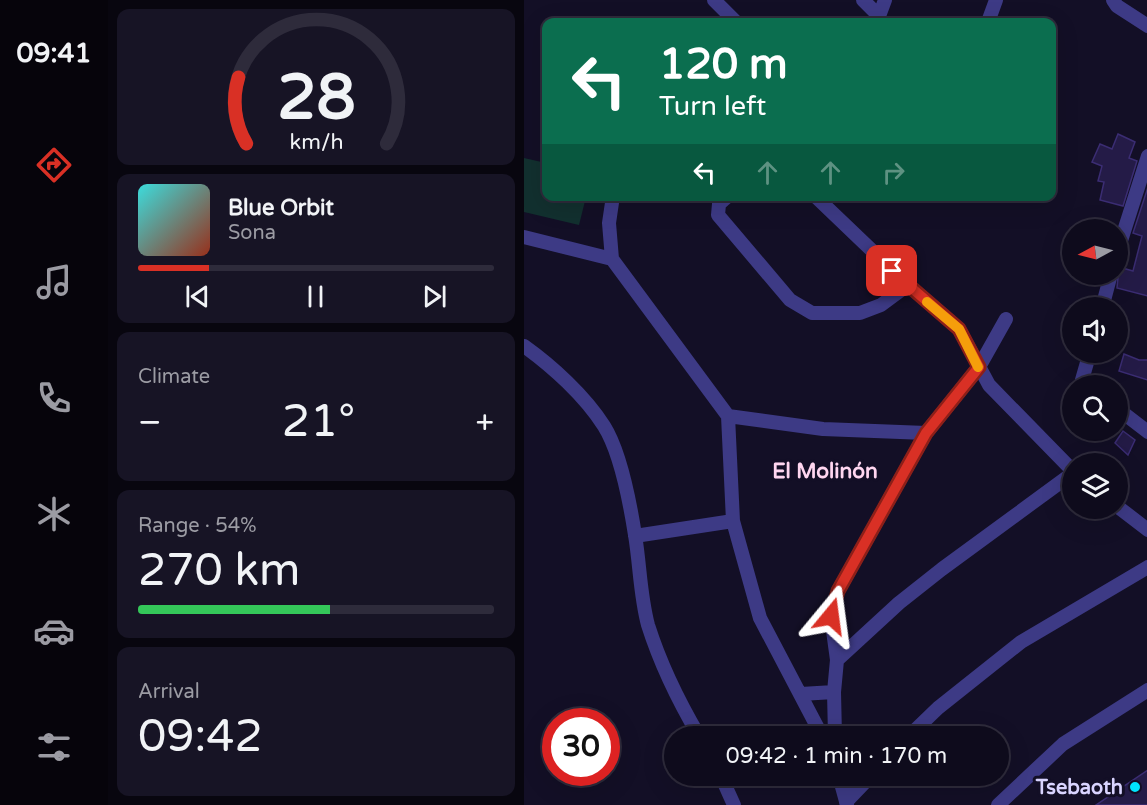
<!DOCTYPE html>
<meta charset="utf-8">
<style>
:root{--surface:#0e0b1c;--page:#171425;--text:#f1f3f6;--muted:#9b9ba3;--line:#2e2b3b;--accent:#d93025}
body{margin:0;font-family:"Varela Round",sans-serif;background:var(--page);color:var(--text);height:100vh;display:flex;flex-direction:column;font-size:22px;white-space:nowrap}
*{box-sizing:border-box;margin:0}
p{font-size:20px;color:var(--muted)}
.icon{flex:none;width:33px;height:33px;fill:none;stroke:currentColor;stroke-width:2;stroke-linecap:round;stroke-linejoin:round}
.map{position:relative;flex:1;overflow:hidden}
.sheet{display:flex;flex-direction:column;gap:9px;padding:9px;background:#08060f;width:416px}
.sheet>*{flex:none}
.hud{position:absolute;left:18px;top:18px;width:514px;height:183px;border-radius:12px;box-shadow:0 6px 24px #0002,0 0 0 2px var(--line);background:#0b6e4f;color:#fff;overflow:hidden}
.needle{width:39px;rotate:263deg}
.tools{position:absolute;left:538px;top:219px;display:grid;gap:12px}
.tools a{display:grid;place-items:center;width:66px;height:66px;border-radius:50%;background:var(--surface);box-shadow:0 6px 24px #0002,0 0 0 2px var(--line);font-size:30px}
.speed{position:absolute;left:18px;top:708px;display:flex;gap:12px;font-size:30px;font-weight:700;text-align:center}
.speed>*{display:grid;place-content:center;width:78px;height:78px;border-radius:50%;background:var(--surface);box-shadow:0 6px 24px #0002,0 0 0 2px var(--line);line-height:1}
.speed .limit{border:9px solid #d22;background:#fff;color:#111}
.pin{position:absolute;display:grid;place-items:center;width:51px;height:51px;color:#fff;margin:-26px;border-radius:12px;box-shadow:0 3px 9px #0006}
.me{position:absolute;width:66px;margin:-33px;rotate:16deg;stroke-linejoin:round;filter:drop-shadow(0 0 4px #0008)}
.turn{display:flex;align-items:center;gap:21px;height:126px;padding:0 18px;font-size:27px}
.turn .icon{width:78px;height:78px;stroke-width:2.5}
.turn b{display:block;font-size:42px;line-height:51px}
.lanes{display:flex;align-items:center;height:57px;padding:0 18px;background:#0003;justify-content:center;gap:30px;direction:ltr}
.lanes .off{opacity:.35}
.big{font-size:45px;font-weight:600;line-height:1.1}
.sheet .card{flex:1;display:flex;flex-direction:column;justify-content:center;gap:9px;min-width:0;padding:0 21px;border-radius:12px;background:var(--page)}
.sheet .dial{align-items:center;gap:0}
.dial svg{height:156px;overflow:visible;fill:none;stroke:var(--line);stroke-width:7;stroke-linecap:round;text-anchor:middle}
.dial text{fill:var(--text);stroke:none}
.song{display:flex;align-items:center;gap:18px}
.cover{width:72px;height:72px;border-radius:9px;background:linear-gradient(135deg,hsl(180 70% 55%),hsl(10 70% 35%))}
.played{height:6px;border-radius:3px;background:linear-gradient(90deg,var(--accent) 20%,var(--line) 20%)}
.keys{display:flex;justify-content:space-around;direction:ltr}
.heat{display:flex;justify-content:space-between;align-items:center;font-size:33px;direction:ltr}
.charge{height:9px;border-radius:4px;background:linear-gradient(90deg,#34c759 54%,var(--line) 0)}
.trip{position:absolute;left:140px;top:726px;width:345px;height:60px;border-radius:30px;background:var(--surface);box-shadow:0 6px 24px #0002,0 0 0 2px var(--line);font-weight:600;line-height:60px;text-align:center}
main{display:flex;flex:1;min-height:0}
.tabs{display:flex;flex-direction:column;width:108px;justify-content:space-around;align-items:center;background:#06040b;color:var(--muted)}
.tabs .icon{width:42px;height:42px}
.tabs .current{color:var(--accent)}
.tabs b{font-size:27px;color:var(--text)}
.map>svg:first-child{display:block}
</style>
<main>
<nav class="tabs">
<b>09:41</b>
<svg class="icon current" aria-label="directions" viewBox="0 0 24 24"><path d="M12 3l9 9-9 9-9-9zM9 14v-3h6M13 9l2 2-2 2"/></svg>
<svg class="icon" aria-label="music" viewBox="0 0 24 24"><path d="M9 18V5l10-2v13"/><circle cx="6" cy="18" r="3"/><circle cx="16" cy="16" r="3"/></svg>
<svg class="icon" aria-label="phone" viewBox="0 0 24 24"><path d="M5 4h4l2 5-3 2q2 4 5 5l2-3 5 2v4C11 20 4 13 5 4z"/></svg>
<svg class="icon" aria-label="climate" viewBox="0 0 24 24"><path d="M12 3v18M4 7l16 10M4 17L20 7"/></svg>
<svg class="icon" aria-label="car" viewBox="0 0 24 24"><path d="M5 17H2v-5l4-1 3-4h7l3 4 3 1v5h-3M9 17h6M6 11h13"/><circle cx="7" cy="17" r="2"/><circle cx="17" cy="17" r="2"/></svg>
<svg class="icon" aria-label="filters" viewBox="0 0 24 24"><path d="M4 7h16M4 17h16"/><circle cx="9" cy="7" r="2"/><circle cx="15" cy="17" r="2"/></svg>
</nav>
<section class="sheet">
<div class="card dial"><svg viewBox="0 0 100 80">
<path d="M14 69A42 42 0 1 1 86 69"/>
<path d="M14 69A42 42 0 0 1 10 35" stroke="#d93025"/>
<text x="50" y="56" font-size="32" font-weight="700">28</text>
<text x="50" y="72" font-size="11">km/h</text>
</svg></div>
<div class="card">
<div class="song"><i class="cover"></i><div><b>Blue Orbit</b><p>Sona</p></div></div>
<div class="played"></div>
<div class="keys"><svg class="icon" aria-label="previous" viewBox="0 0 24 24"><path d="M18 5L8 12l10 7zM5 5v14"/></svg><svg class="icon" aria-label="pause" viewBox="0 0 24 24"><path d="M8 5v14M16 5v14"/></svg><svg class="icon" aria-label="next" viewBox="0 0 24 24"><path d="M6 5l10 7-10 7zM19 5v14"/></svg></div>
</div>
<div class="card"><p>Climate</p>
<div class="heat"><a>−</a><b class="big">21°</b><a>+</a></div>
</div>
<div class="card"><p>Range · 54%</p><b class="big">270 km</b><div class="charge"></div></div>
<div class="card"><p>Arrival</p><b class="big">09:42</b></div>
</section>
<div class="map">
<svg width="624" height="805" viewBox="0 0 624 805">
<rect width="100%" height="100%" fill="#130f26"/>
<path fill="#12302f" d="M0 158 22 163V196L62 197 55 225 0 212Z"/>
<path fill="#241b47" stroke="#3b2d73" stroke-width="1.5" d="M594 134 611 142 605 158 613 161 599 206 576 200 580 182 574 181 578 166 568 162 576 144 588 149Z
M624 187V296L593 288 595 267 609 271 618 236 609 233Z
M600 354 615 360H624V380L595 371Z
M599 431 611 440 604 455 591 443Z
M624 770V805H572Z"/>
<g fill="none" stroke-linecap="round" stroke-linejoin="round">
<path stroke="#3d3a85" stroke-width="14" d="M190 0 212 22
M339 0 355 16 353 22
M589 0 593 6 624 26
M355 16 361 0
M464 22 472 0
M89 196 85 223 88 259 204 416 209 521 236 618 298 736
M204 196 195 204 194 215 266 300 288 313H336L357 305 384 285
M291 196 384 285 435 329 465 385 549 471
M0 237 88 259
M594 250 624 156
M578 308 587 274
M0 346C28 366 61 396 80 426 97 453 106 503 111 535 116 565 116 595 124 625 136 663 155 702 175 736
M565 386 558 380 566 352
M594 409 624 432
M204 416 299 429 402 433
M594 507 624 530
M111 536 209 521
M313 660 375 603 418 569 549 473
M277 694 310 692
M311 736 310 692 313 660 307 616 314 591 402 433 455 367 482 319
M385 736 414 708 497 642 624 567
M197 776 210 805
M315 776 323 805
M322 802 347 776
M474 805 539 744 624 690"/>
</g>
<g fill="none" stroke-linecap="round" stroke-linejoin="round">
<g stroke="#8d1f18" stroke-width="15">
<path id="route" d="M307 616 314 591 402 433 455 367 435 329 368 271"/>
</g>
<use href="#route" stroke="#d93025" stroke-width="10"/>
<path stroke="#f59e0b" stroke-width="10" d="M403 302 435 329 454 367"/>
</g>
<circle fill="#00e5ff" stroke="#130f26" stroke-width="2" cx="611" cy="787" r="6"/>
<g text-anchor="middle" stroke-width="6" stroke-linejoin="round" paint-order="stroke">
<g font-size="20" font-weight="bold" fill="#d9d4ff" stroke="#130f26" text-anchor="end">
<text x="599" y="794">Tsebaoth</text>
</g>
<g font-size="21" font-weight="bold" fill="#ffd6f0" stroke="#130f26">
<text x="301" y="478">El Molinón</text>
</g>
</g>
</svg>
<div class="tools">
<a><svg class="needle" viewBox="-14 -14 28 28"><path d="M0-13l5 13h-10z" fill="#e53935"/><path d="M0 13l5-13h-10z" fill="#9b9ba3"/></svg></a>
<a><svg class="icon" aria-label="sound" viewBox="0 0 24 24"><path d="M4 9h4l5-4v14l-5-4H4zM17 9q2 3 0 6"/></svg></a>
<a><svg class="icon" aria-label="search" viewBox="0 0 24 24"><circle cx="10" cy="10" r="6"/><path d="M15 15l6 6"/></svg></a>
<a><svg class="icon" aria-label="layers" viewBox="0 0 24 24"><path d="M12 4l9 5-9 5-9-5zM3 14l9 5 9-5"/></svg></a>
</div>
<div class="speed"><div class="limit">30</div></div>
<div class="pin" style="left:368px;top:271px;background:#d93025"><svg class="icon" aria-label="arrive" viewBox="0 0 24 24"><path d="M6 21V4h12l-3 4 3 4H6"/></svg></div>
<svg class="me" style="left:307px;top:616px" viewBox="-20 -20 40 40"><path d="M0-17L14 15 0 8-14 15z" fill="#d93025" stroke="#fff" stroke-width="4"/></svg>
<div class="trip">09:42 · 1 min · 170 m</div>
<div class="hud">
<div class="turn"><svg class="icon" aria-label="left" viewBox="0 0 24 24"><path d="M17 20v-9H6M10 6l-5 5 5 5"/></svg><div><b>120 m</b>Turn left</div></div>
<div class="lanes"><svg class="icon" aria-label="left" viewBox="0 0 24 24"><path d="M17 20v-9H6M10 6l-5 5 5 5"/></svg><svg class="icon off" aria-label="ahead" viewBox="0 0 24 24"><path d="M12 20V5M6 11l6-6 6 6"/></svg><svg class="icon off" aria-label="ahead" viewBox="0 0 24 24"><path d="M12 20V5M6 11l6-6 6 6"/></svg><svg class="icon off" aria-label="right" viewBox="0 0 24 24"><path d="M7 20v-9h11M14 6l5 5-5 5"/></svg></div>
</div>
</div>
</main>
